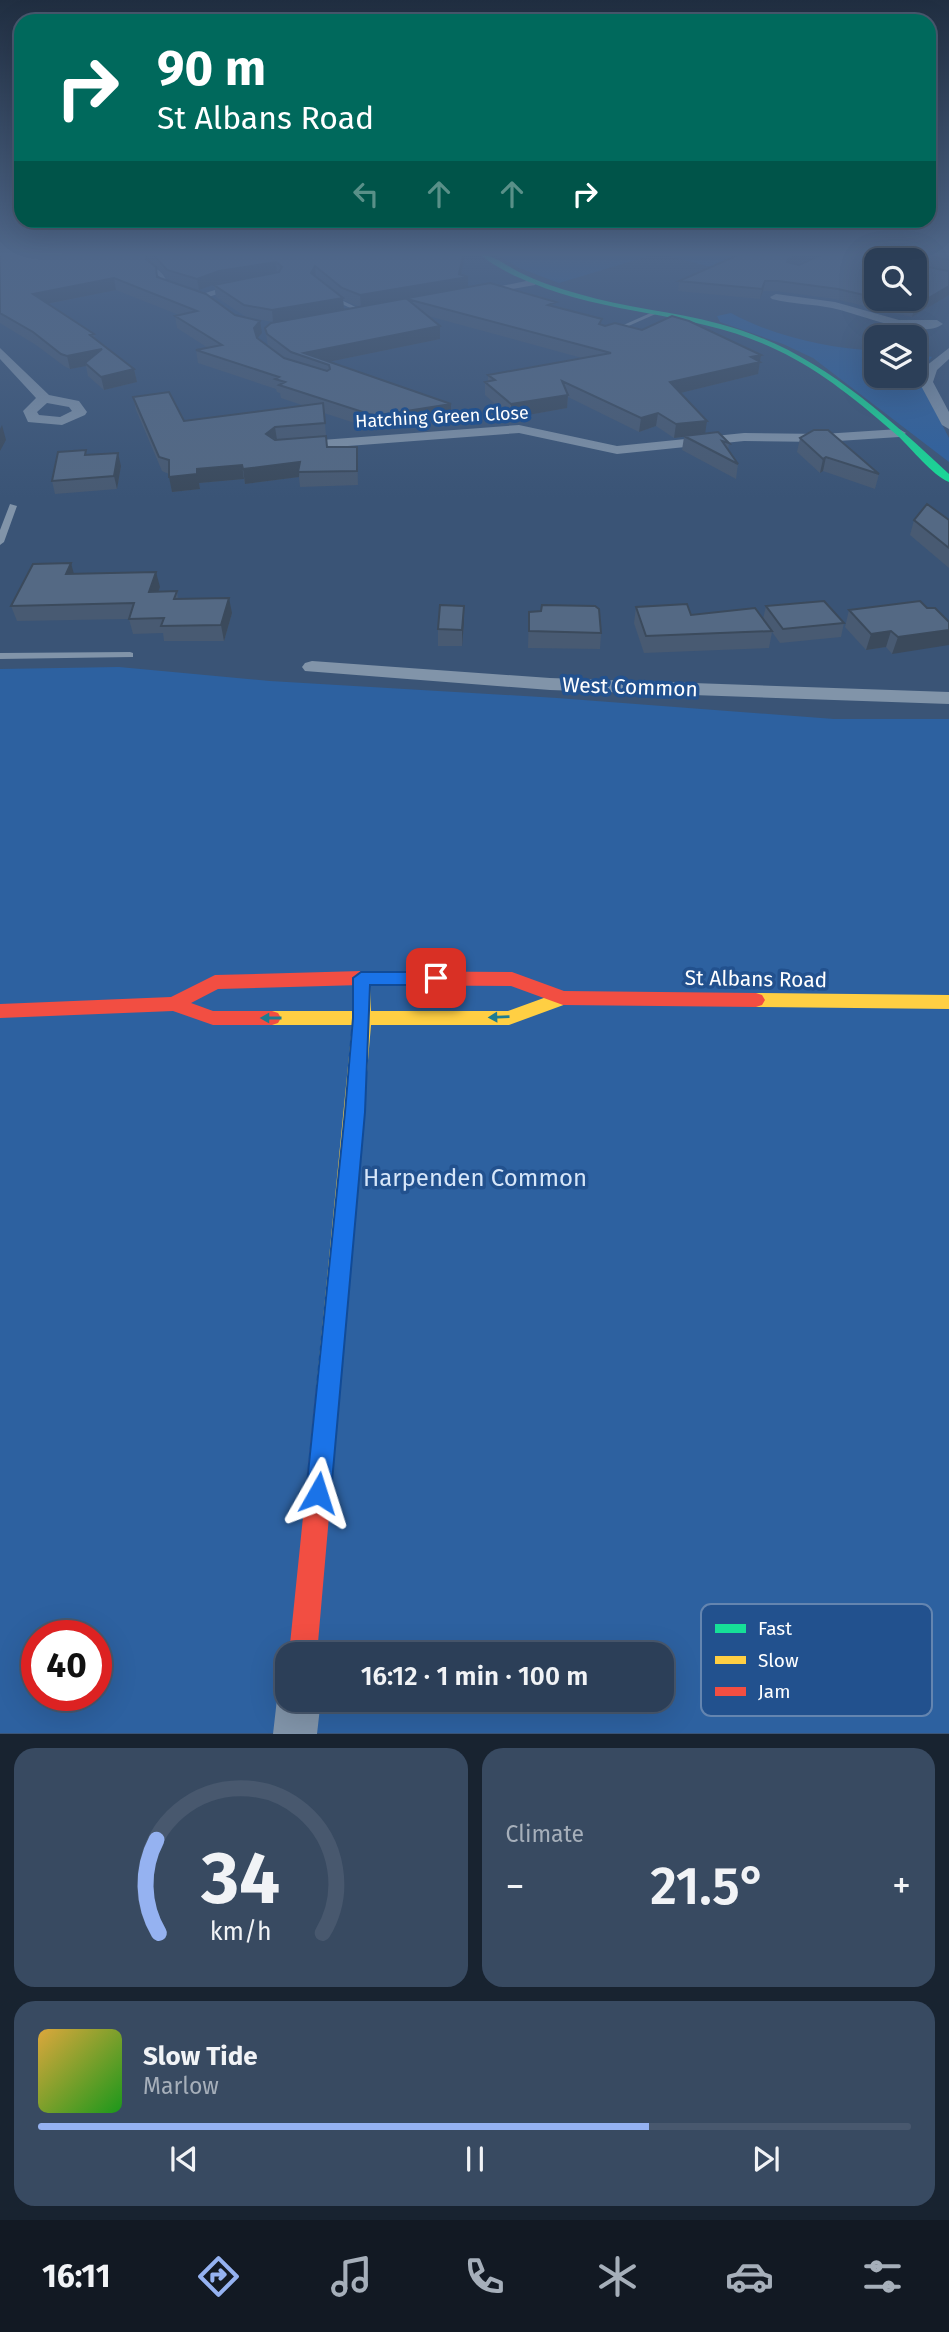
<!DOCTYPE html>
<meta charset="utf-8">
<style>
:root{--surface:#2c3f58;--page:#384a61;--text:#f1f3f6;--muted:#a6afba;--line:#48586e;--accent:#95b2f1}
body{margin:0;font-family:"Fira Sans",sans-serif;background:var(--page);color:var(--text);height:100vh;display:flex;flex-direction:column;font-size:26px;white-space:nowrap}
*{box-sizing:border-box;margin:0}
p{font-size:23px;color:var(--muted)}
.icon{flex:none;width:38px;height:38px;fill:none;stroke:currentColor;stroke-width:2;stroke-linecap:round;stroke-linejoin:round}
.map{position:relative;height:1734px;overflow:hidden}
.drawer{display:flex;flex-direction:column;gap:14px;padding:14px;background:#182330;flex:1}
.drawer>*{flex:none}
.top-card{position:absolute;left:14px;top:14px;width:922px;height:214px;border-radius:21px;box-shadow:0 7px 28px #0002,0 0 0 2px var(--line);background:#00695c;color:#fff;overflow:hidden}
.fabs{position:absolute;left:864px;top:248px;display:grid;gap:14px}
.fabs a{display:grid;place-items:center;width:63px;height:63px;border-radius:14px;background:var(--surface);box-shadow:0 7px 28px #0002,0 0 0 2px var(--line);font-size:35px}
.speed{position:absolute;left:21px;top:1620px;display:flex;gap:14px;font-size:35px;font-weight:700;text-align:center}
.speed>*{display:grid;place-content:center;width:91px;height:91px;border-radius:50%;background:var(--surface);box-shadow:0 7px 28px #0002,0 0 0 2px var(--line);line-height:1}
.speed .limit{border:10px solid #d22;background:#fff;color:#111}
.pin{position:absolute;display:grid;place-items:center;width:60px;height:60px;color:#fff;margin:-30px;border-radius:14px;box-shadow:0 4px 10px #0006}
.me{position:absolute;width:77px;margin:-38px;rotate:6deg;stroke-linejoin:round;filter:drop-shadow(0 0 5px #0008)}
.turn{display:flex;align-items:center;gap:24px;height:147px;padding:0 28px;font-size:32px}
.turn .icon{width:91px;height:91px;stroke-width:2.5}
.turn b{display:block;font-size:49px;line-height:60px}
.lanes{display:flex;align-items:center;height:66px;padding:0 28px;background:#0003;justify-content:center;gap:35px;direction:ltr}
.lanes .off{opacity:.35}
.big{font-size:52px;font-weight:600;line-height:1.1}
.drawer .tile{flex:1;display:flex;flex-direction:column;justify-content:center;gap:10px;min-width:0;padding:0 24px;border-radius:21px;background:var(--page)}
.drawer .dial{align-items:center;gap:0}
.dial svg{height:182px;overflow:visible;fill:none;stroke:var(--line);stroke-width:7;stroke-linecap:round;text-anchor:middle}
.dial text{fill:var(--text);stroke:none}
.song{display:flex;align-items:center;gap:21px}
.cover{width:84px;height:84px;border-radius:10px;background:linear-gradient(135deg,hsl(40 70% 55%),hsl(120 70% 35%))}
.played{height:7px;border-radius:4px;background:linear-gradient(90deg,var(--accent) 70%,var(--line) 70%)}
.keys{display:flex;justify-content:space-around;direction:ltr}
.heat{display:flex;justify-content:space-between;align-items:center;font-size:38px;direction:ltr}
.drawer .tiles{flex:1;display:grid;gap:14px;grid-template-columns:1fr 1fr}
.tile:last-child{grid-column:span 2}
.trip{position:absolute;left:275px;top:1642px;width:399px;height:70px;border-radius:21px;background:var(--surface);box-shadow:0 7px 28px #0002,0 0 0 2px var(--line);font-weight:600;line-height:70px;text-align:center}
.tab-bar{display:flex;height:112px;justify-content:space-around;align-items:center;background:#121923;color:var(--muted)}
.tab-bar .icon{width:49px;height:49px}
.tab-bar .selected{color:var(--accent)}
.tab-bar b{font-size:32px;color:var(--text)}
.map>svg:first-child{display:block}
</style>
<div class="map">
<svg width="949" height="1734" viewBox="0 0 949 1734">
<rect width="100%" height="100%" fill="#3a5476"/>
<path fill="#2d61a0" fill-rule="evenodd" d="M496 255H652L559 283 519 268Z
M665 255H756L719 269Z
M731 313C775 337 827 348 877 351V376H915V354L932 357 920 372 919 380 949 438V462L813 358 783 344 720 322 717 316Z
M119 667 270 681 557 698 834 719H949V1733H0V669ZM37 1636H96V1696H37ZM287 1654H662V1699H287Z"/>
<g fill="none" stroke-linecap="round" stroke-linejoin="round">
<path fill="#8194a9" fill-rule="evenodd" d="M151 268C161 268 167 279 168 287H164L160 277 151 270Z
M329 296H333L368 313 363 314 329 298Z
M655 311 660 312 615 332 610 331Z
M10 504 17 506 4 542 0 545V530Z
M130 652 133 653V657L0 659V653Z"/>
<path fill="#8194a9" fill-rule="evenodd" d="M531 280 536 283 535 285 474 296 468 293Z
M243 281 252 283 202 299 196 296Z
M776 294 835 302 899 320H937L943 324C920 341 858 313 832 308 812 304 792 304 772 299L770 297Z
M0 348 49 395 79 401 87 412 85 415 62 425 28 422 23 411 36 398 0 359ZM47 403 69 407 72 411 60 417 39 415 37 412Z
M949 348V359L937 370 933 382 949 412V429L942 425 919 382 926 366Z
M519 425 617 446 744 433 823 434 899 429 906 433 899 437 823 442 744 441 617 454 519 433 295 450 288 446 295 442Z
M312 661 550 678 949 692V704L550 690 305 671 302 667 305 663Z
M287 1682V1699H321L317 1734H273L277 1699Z"/>
<path fill="#16e098" fill-rule="evenodd" d="M481 255C495 255 506 266 519 272 538 282 558 288 579 294 625 308 673 311 720 324 812 348 880 410 949 474V482C932 475 912 449 898 436 861 404 822 371 777 350 700 312 610 316 532 283 514 276 495 267 481 255Z"/>
<path fill="#ffcf43" fill-rule="evenodd" d="M361 971 367 973 370 978 371 1011H508L563 991 569 993 572 998 569 1003 509 1025H371L340 1390 336 1398 328 1402 320 1398 316 1390 352 1025H272L266 1023 263 1018 266 1013 272 1011H353L352 978 355 973Z
M756 993 949 995V1009L756 1007 750 1005 747 1000 750 995Z"/>
<path fill="#f24e42" fill-rule="evenodd" d="M361 971 512 972 564 991 756 993 762 995 765 1000 762 1005 756 1007 563 1005 511 986 361 985 218 989 191 1003 213 1011H272L278 1013 281 1018 278 1023 272 1025H213L173 1011 0 1018V1004L171 997 215 975Z
M328 1378 336 1382 340 1390 317 1654H289L316 1390 320 1382Z"/>
</g>
<path fill="#485a72" fill-rule="evenodd" d="M0 255H464L461 275 468 277V287L556 307 605 326 642 330 761 355 758 374 680 393 705 434 729 443 728 450 738 464 736 479 682 450 684 437 674 438 656 426 639 432 568 397 567 408 511 418 485 395V382H488V375L582 358 428 316 440 326V339L328 362 451 417 376 430 324 413 327 447H357L358 485 300 487 299 477 245 484 244 479 199 483 200 489 172 492 169 474 162 471 136 410 133 397 184 421 302 405 281 398 280 393 277 392 276 389 198 363 196 350 208 348 177 328 175 316 179 315 116 290 48 304 94 334 95 338 134 369 137 382 104 390 88 376 86 366 70 369 64 366 36 345 0 323ZM154 266H156L169 281 158 277ZM250 278 214 285 216 297 246 317 273 322 329 313 265 328 268 346 257 339 262 333 235 315 173 282 199 290 221 282ZM343 300 360 307 344 310Z
M814 255 795 264 799 265 821 255H949V271L917 264 949 271V295L912 317 835 299 776 291H763L760 299 678 291 679 281ZM877 261H915V299H877Z
M800 438 879 474 875 489 823 471 820 473 797 452Z
M87 455 121 466 117 489 55 494 52 481Z
M914 520H949V568L910 535Z
M74 574 160 587 158 592 177 591 178 599 232 613 224 641H164L163 633 133 634 129 619 17 621 11 606Z
M766 606 844 623 841 637 780 643 772 632 769 648 644 653 634 623 636 607 691 615 763 619Z
M927 608 892 654 886 647 866 650 845 627 849 610Z
M529 612 601 633 600 649 528 648Z
M464 622 462 646H438V629Z"/>
<path fill="#3b4a5c" d="M463 255H464V261L460 278 468 277V288L361 307 360 295 459 274Z
M796 255H814L786 269 788 259Z
M276 262 277 274 221 282 199 290 197 279 219 271Z
M315 266 316 277 311 273Z
M877 273V283L866 285 868 275Z
M114 278 116 290 36 306 33 294Z
M765 281 763 291 760 299 762 289Z
M949 286V295L912 317 915 306Z
M343 298 344 310 273 322 272 310Z
M260 321 262 333 255 341 254 328Z
M440 326V339L323 363 304 353Z
M102 349 85 363 86 366 70 369 67 356Z
M761 355 758 374 668 396 670 382Z
M134 369 137 382 104 390 101 377Z
M568 395 567 408 511 418V404Z
M451 404V417L376 430 375 416Z
M658 413 656 426 639 432 641 418Z
M707 421 705 434 674 438 676 424Z
M2 425 6 440 0 451V429Z
M275 427 277 440 266 434Z
M118 453 121 466 117 489 114 476Z
M826 457 823 471 820 473 823 459Z
M300 462 299 477 245 484 243 469Z
M242 465 244 479 199 483 200 489 172 492 169 477 197 469Z
M71 563 75 578 66 574Z
M156 572 160 587 153 607 149 592Z
M229 598 232 613 224 641 221 625Z
M464 606V622L462 646V630Z
M949 630V645L892 654 898 637Z
M891 631 886 647 866 650 871 634Z"/>
<path fill="#546984" stroke="#3b4a5c" stroke-width="2" d="M0 255H463L459 274 468 277 360 295 342 288 315 266 311 273 343 298 272 310 244 305 214 285 279 272 282 267 276 262 219 271 197 279 167 270 154 255H147L146 259 156 267 157 277 206 294 235 315 260 321 254 328 257 338 284 358 327 371 330 369 329 365 291 352 267 334 265 328 271 323 490 283 556 302 548 305 602 319 599 324 605 326 615 323 642 330 672 316 689 321 761 355 751 357 760 362 670 382 707 421 676 424 658 413 641 418 562 381 568 395 511 404 485 382 495 380 488 375 611 353 407 299 440 326 304 353 451 404 375 416 279 385 285 382 275 379 279 377 196 350 222 345 175 316 197 311 114 278 33 294 94 334 90 335 134 369 101 377 85 363 102 349 67 356 61 354 33 332 0 313Z
M738 255H796L788 259 787 262 799 265 821 255H869L879 258 882 255H917L915 256 917 265 949 271V286L915 306 884 299H910L914 301 923 296 915 291V261H877V273L868 275 869 279 877 281V298L838 289 778 281H765L762 289 679 281Z
M923 255H949V260Z
M169 392 184 421 323 403 325 423 275 427 266 434 275 440 326 436 327 447H357V471L298 472 300 462 243 469 242 465 197 469V474L169 477V460L159 457 133 397Z
M814 430H828L879 474 826 457 823 459 800 438Z
M718 432 729 443 722 441 738 464 684 436Z
M86 450 85 455 118 453 114 476 52 481 58 452Z
M927 504 949 520V548L914 520Z
M71 563 66 574 156 572 149 592 177 591 174 599 229 598 221 625 161 626 164 618 129 619 134 603 11 606 33 564Z
M824 601 844 623 783 629 766 606Z
M920 601 927 608H935L949 622V630L898 637 891 631 871 634 849 610Z
M687 604 691 615 755 608 772 631 646 636 636 607Z
M440 605 464 606 462 630 438 629Z
M542 605 595 606 599 609 601 633 529 631V612L541 611Z"/>
<defs><path id="oneway-solid" d="M-6-.8H1V-3.2L6.5 0L1 3.2V.8H-6Z" transform="scale(1.75)"/></defs>
<g fill="#1e7c91">
<use href="#oneway-solid" transform="translate(499 1017) rotate(178)"/>
<use href="#oneway-solid" transform="translate(271 1018) rotate(-180)"/>
</g>
<linearGradient id="sky" x2="0" y2="1"><stop stop-color="#202e41"/><stop offset="0.51" stop-color="#4f678a"/><stop offset="1" stop-color="#4f678a" stop-opacity="0"/></linearGradient>
<rect width="949" height="498" fill="url(#sky)"/>
<path fill="#1a73e8" stroke="#114b97" stroke-width="2" d="M361 972H436L445 978 436 985H370L365 1112 331 1493 327 1502 318 1505 310 1502 306 1493 345 1112 353 1018V978Z"/>
<g text-anchor="middle" stroke-width="7" stroke-linejoin="round" paint-order="stroke">
<g font-size="18" fill="#fff" stroke="#22518e">
<text transform="translate(442 417) rotate(-3)" y="6">Hatching Green Close</text>
</g>
<g font-size="21" fill="#fff" stroke="#22518e">
<text transform="translate(630 687) rotate(2)" y="7">West Common</text>
<text transform="translate(756 979) rotate(1)" y="7">St Albans Road</text>
</g>
<g font-size="24" fill="#d6e6f9" stroke="#22518e">
<text x="475" y="1186">Harpenden Common</text>
</g>
</g>
<rect x="701" y="1604" width="231" height="112" rx="10" fill="#22518e" stroke="#6485b0" stroke-width="2"/>
<rect x="715" y="1624" width="31" height="9" fill="#16e098"/>
<rect x="715" y="1656" width="31" height="8" fill="#ffcf43"/>
<rect x="715" y="1687" width="31" height="9" fill="#f24e42"/>
<g font-size="19" fill="#fff">
<text x="758" y="1635">Fast</text>
<text x="758" y="1667">Slow</text>
<text x="758" y="1698">Jam</text>
</g>
</svg>
<div class="fabs">
<a><svg class="icon" aria-label="search" viewBox="0 0 24 24"><circle cx="10" cy="10" r="6"/><path d="M15 15l6 6"/></svg></a>
<a><svg class="icon" aria-label="layers" viewBox="0 0 24 24"><path d="M12 4l9 5-9 5-9-5zM3 14l9 5 9-5"/></svg></a>
</div>
<div class="speed"><div class="limit">40</div></div>
<div class="pin" style="left:436px;top:978px;background:#d93025"><svg class="icon" aria-label="arrive" viewBox="0 0 24 24"><path d="M6 21V4h12l-3 4 3 4H6"/></svg></div>
<svg class="me" style="left:318px;top:1493px" viewBox="-20 -20 40 40"><path d="M0-17L14 15 0 8-14 15z" fill="#1a73e8" stroke="#fff" stroke-width="4"/></svg>
<div class="trip">16:12 · 1 min · 100 m</div>
<div class="top-card">
<div class="turn"><svg class="icon" aria-label="right" viewBox="0 0 24 24"><path d="M7 20v-9h11M14 6l5 5-5 5"/></svg><div><b>90 m</b>St Albans Road</div></div>
<div class="lanes"><svg class="icon off" aria-label="left" viewBox="0 0 24 24"><path d="M17 20v-9H6M10 6l-5 5 5 5"/></svg><svg class="icon off" aria-label="ahead" viewBox="0 0 24 24"><path d="M12 20V5M6 11l6-6 6 6"/></svg><svg class="icon off" aria-label="ahead" viewBox="0 0 24 24"><path d="M12 20V5M6 11l6-6 6 6"/></svg><svg class="icon" aria-label="right" viewBox="0 0 24 24"><path d="M7 20v-9h11M14 6l5 5-5 5"/></svg></div>
</div>
</div>
<section class="drawer">
<div class="tiles">
<div class="tile dial"><svg viewBox="0 0 100 80">
<path d="M14 69A42 42 0 1 1 86 69"/>
<path d="M14 69A42 42 0 0 1 13 28" stroke="#95b2f1"/>
<text x="50" y="56" font-size="32" font-weight="700">34</text>
<text x="50" y="72" font-size="11">km/h</text>
</svg></div>
<div class="tile"><p>Climate</p>
<div class="heat"><a>−</a><b class="big">21.5°</b><a>+</a></div>
</div>
<div class="tile">
<div class="song"><i class="cover"></i><div><b>Slow Tide</b><p>Marlow</p></div></div>
<div class="played"></div>
<div class="keys"><svg class="icon" aria-label="previous" viewBox="0 0 24 24"><path d="M18 5L8 12l10 7zM5 5v14"/></svg><svg class="icon" aria-label="pause" viewBox="0 0 24 24"><path d="M8 5v14M16 5v14"/></svg><svg class="icon" aria-label="next" viewBox="0 0 24 24"><path d="M6 5l10 7-10 7zM19 5v14"/></svg></div>
</div>
</div>
</section>
<nav class="tab-bar">
<b>16:11</b>
<svg class="icon selected" aria-label="directions" viewBox="0 0 24 24"><path d="M12 3l9 9-9 9-9-9zM9 14v-3h6M13 9l2 2-2 2"/></svg>
<svg class="icon" aria-label="music" viewBox="0 0 24 24"><path d="M9 18V5l10-2v13"/><circle cx="6" cy="18" r="3"/><circle cx="16" cy="16" r="3"/></svg>
<svg class="icon" aria-label="phone" viewBox="0 0 24 24"><path d="M5 4h4l2 5-3 2q2 4 5 5l2-3 5 2v4C11 20 4 13 5 4z"/></svg>
<svg class="icon" aria-label="climate" viewBox="0 0 24 24"><path d="M12 3v18M4 7l16 10M4 17L20 7"/></svg>
<svg class="icon" aria-label="car" viewBox="0 0 24 24"><path d="M5 17H2v-5l4-1 3-4h7l3 4 3 1v5h-3M9 17h6M6 11h13"/><circle cx="7" cy="17" r="2"/><circle cx="17" cy="17" r="2"/></svg>
<svg class="icon" aria-label="filters" viewBox="0 0 24 24"><path d="M4 7h16M4 17h16"/><circle cx="9" cy="7" r="2"/><circle cx="15" cy="17" r="2"/></svg>
</nav>
